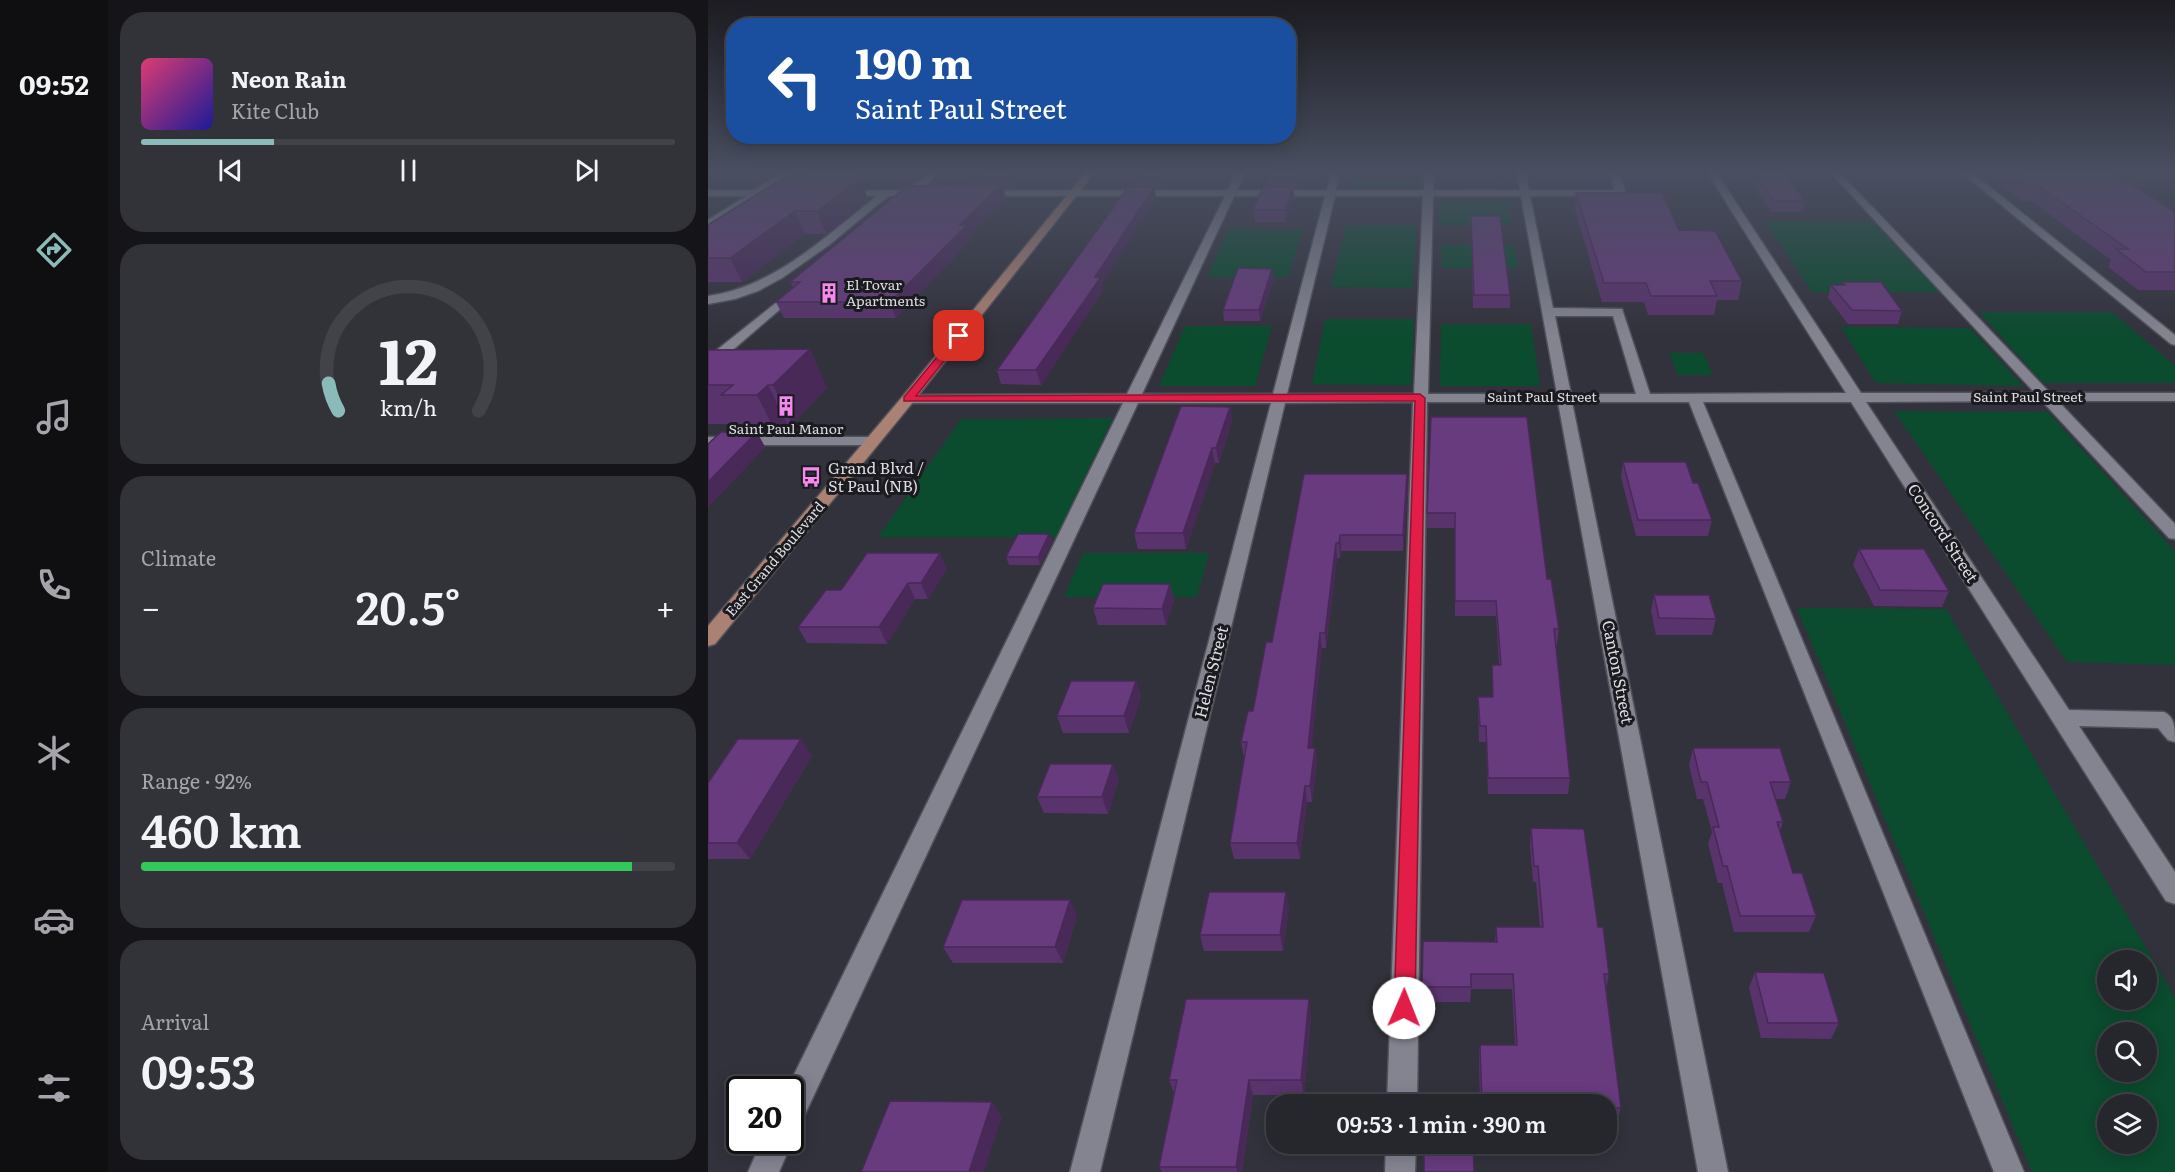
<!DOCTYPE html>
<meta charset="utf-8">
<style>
:root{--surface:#26262d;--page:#323239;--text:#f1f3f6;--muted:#a4a5aa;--line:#424349;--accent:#8bbbb9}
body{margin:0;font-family:Literata,serif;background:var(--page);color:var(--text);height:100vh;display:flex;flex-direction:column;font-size:22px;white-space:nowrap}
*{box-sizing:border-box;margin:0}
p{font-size:20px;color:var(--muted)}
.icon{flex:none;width:33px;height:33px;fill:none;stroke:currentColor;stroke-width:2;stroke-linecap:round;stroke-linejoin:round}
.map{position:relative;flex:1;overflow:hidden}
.drawer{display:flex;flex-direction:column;gap:12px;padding:12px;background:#151519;width:600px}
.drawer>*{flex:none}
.top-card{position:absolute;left:18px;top:18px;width:570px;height:126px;border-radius:24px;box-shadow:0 3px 15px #0003,0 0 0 2px var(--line);background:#1a4fa0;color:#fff;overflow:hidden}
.controls{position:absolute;left:1389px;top:950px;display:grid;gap:12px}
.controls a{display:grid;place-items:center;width:60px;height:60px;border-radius:50%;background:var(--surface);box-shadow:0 3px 15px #0003,0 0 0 2px var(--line);font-size:30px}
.speed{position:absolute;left:18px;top:1076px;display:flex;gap:12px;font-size:30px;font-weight:700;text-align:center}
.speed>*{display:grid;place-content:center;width:78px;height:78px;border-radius:50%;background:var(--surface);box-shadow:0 3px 15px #0003,0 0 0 2px var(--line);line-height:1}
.speed .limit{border:3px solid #111;border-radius:9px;background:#fff;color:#111}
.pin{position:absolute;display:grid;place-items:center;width:51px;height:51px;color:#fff;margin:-26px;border-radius:12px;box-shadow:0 3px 9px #0006}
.me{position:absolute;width:66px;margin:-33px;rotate:1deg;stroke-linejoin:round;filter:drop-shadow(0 0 4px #0008)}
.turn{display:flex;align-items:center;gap:21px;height:126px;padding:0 30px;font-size:27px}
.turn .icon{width:78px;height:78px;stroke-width:2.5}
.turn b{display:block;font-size:42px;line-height:51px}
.big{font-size:45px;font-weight:600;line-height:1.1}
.drawer .card{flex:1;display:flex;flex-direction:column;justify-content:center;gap:9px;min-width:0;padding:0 21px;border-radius:24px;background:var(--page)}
.drawer .dial{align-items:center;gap:0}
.dial svg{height:156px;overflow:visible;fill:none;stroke:var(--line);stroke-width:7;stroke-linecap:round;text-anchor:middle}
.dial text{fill:var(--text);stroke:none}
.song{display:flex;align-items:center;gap:18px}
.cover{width:72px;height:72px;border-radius:9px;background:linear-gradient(135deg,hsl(340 70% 55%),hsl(240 70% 35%))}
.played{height:6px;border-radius:3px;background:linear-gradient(90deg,var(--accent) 25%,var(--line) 25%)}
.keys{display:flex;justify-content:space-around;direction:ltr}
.heat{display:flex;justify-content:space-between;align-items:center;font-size:33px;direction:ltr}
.charge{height:9px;border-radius:4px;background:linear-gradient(90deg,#34c759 92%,var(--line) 0)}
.trip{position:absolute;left:558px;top:1094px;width:351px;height:60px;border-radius:24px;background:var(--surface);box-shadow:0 3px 15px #0003,0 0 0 2px var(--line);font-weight:600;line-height:60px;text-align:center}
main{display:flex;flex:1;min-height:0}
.dock{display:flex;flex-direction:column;width:108px;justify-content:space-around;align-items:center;background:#0f0f12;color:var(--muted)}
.dock .icon{width:42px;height:42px}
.dock .current{color:var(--accent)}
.dock b{font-size:27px;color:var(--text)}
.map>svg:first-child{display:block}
</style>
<main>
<nav class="dock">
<b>09:52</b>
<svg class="icon current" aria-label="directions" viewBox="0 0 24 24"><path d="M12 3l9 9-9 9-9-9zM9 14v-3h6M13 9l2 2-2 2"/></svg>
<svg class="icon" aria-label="music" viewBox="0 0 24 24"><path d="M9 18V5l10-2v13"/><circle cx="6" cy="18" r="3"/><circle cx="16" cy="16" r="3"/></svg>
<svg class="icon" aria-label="phone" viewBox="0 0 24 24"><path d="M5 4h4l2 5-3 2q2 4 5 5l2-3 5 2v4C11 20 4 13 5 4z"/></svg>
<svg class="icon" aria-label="climate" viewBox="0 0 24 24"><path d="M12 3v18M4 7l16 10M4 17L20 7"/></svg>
<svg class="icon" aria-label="car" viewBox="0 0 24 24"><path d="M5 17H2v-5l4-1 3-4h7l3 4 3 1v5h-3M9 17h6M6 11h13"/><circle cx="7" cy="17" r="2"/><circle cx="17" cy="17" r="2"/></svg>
<svg class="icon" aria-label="filters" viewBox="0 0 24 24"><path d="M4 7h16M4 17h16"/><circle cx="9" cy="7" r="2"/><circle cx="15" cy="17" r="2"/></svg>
</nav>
<section class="drawer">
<div class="card">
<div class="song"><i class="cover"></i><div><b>Neon Rain</b><p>Kite Club</p></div></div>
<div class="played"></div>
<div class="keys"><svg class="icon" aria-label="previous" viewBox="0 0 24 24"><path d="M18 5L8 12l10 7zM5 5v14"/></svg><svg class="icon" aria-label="pause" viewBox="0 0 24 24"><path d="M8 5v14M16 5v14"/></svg><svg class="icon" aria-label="next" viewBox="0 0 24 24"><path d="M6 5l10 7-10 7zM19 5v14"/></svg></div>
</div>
<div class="card dial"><svg viewBox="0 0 100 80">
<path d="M14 69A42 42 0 1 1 86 69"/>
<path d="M14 69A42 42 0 0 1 9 55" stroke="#8bbbb9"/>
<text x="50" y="56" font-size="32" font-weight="700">12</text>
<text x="50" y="72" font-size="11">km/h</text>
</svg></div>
<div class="card"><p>Climate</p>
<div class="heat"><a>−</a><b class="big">20.5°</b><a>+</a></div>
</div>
<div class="card"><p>Range · 92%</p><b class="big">460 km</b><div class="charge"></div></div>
<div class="card"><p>Arrival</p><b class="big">09:53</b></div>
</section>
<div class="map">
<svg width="1467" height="1172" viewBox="0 0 1467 1172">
<rect width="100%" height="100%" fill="#32323c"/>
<path fill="#0b4b2e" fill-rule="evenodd" d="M647 173H717L715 187H644Z
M730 201H799L803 225H731Z
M1057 221H1165L1231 292H1104Z
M638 225H709L704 288 623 287Z
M521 229 595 230 580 277H499Z
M733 245H806L810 268H734Z
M1271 312H1404L1467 366V383H1335Z
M617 319H706L703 385 604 384Z
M733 324H823L832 386H732Z
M477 326H564L547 386H451Z
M1133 327 1262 328 1315 386 1168 383Z
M961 353H995L1005 375H970Z
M1186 411 1340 412 1467 551V665L1359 662Z
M405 418 348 537H170L253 419Z
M375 553H501L489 597H356Z
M1089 608 1238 609 1467 997V1172H1324ZM1400 960H1438V999H1400ZM1400 1032H1438V1071H1400ZM1400 1104H1438V1143H1400Z"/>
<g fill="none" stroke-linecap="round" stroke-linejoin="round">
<g stroke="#505059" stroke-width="3">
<path id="minor" d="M74 172H85L60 190 76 191V195L51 196 0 228V220L38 196H0V190H47Z
M222 172H232L213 190 217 191V195L206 196 199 200 196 199 195 196H180L121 245 74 278 50 291 27 299 0 304V296C66 287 118 236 169 196H134L129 193 131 191 201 190Z
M528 172H537L529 190H619L623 172H632L628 190H716V172H726L725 190H812L809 172H818L821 190H907L901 172H910L918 193 916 195 822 196 845 308 914 309 942 394 1138 393 999 172H1008L1153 393H1327L1122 172H1131L1342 393H1467V401H1350L1467 524V539L1461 538 1334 401 1158 402 1361 710 1456 712C1467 717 1467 729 1467 742L1460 740 1450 728 1371 726 1467 872V904L1458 901 1143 402H995L1316 1172H1286L981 402H864L1020 1172H990L850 402H719L709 1104H679L705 402 577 403 392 1172H362L563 403H430L92 1125 82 1129V1089H79L415 403H200L193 399 200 395 419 394 517 196H272L267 193 272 190H520ZM526 196H617L565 394H434ZM627 196H715L706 394H579ZM725 196H813L849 394H720ZM847 316H905L928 394H863Z
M1253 172H1263L1467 335V345L1463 344Z
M88 287 94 290 92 292 5 367 0 368V357Z
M0 437H166L173 441 166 445H0Z
M82 1134 85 1140 71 1172H40L54 1140H82Z
M678 1143H708L707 1172H677Z"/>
</g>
<g stroke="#505059" stroke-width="3">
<path id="major" d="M378 172H387L205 402 7 644 0 646V626L195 396Z"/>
</g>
<use href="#minor" fill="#838490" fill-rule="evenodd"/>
<use href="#major" fill="#ab8173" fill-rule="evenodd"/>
</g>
<path fill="#59336c" d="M103 172H177L156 188 160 200 118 234H97L34 282H0V225L97 177Z
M271 172H324L308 188H295L298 198 262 235 263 240 188 318H76L68 302 85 287 82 282 269 185 267 177Z
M431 172H465L455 188H446L448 198 394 283 395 290 333 385 293 384 289 370 429 187 428 177Z
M592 172V179L590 188H585L586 198 578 222H547L545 210 561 187 560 177Z
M753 172H789V185H754Z
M840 172H868V173H840Z
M1041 172H1076L1097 201 1095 212H1063L1040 178Z
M1276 172H1404L1467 212V290H1430L1400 267 1403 260 1323 201H1314Z
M868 193 971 230 1034 281 1030 300H1009L1006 315H940L936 302H894L867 210Z
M763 216 802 295V308H765Z
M564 269 566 279 552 321H516L515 310Z
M1135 282 1194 311 1190 324H1140L1120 298 1123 285H1134Z
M102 349 119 388 84 424H79L69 435H50L57 447 0 507V444L33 432 29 424H0V350Z
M522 407 524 421 511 463H507L478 549H430L426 533Z
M723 417 839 579 851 629 849 644H847L862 778 860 794H780L778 742H771L770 713V697H784V665H791L788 616H747V528H719Z
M915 462 1004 520 1000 536H928L913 477Z
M596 474 700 489 695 551H633L632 558H629L618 648H614L603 748H607L609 764 604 802H599L592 859H526L522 843 536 758 533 742 545 711 564 642Z
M341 534 344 542 332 565H301L298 557Z
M1151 549 1241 591 1234 607 1166 606 1145 565Z
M239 569 220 599H207L179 644 99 643 90 627 133 590Z
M462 584 466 600 458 625H390L385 608Z
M946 595 1008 619 1004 635H948L943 611Z
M428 681 433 697 421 733H355L349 716Z
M985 748 1083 782 1077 799H1067L1075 822 1072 831 1085 873 1108 916 1101 932H1026L1014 883H1010L1000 844 1004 832 995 799H989L981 765Z
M104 756 42 859H0V783Z
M411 780 400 814 336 813 329 797Z
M823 828 890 927 901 974 898 990 913 1108 909 1122H898V1104H772L771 1059 772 1045H807L804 989H763L762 1002H714V987L787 942 788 927H832L828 882H825L822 844Z
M578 892 581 908 575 951H496L492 935Z
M369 916 355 963H245L235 947Z
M1047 972 1131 1023 1123 1039 1053 1038 1041 988Z
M603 1015 596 1095H545L534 1172H454L451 1167 466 1093 461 1080Z"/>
<path fill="#482958" d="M158 172H177L156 188 152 177Z
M310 172H324L308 188 305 177Z
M456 172H465L455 188 453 177Z
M590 172H592V179L590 188 589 177Z
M134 177 138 189 152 178 160 200 118 234 109 211 131 178Z
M294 184 298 198 262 235 263 240 188 318 182 302 252 225Z
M446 187 448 198 394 283 395 290 333 385 328 370 387 277Z
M585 187 586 198 578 222 577 210Z
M87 211 97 234 34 282 22 258Z
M564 269 566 279 552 321 551 310Z
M102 349 119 388 84 424 65 385Z
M60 385 79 424 69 435 49 395Z
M522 407 524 421 511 463 508 448Z
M49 432 57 447 0 507V482Z
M504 448 507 463 478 549 475 533Z
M699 474 700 489 695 551V535Z
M341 534 344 542 332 565 330 557Z
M632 535 633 551 632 558 631 543Z
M628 543 629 558 618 648 617 633Z
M232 553 239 569 220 599 213 583Z
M200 583 207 599 179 644 171 627Z
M462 584 466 600 458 625 454 609Z
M612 633 614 648 602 764 600 748Z
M428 681 433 697 421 733 416 716Z
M93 739 104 756 42 859 29 843Z
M607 748 609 764 604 802 602 786Z
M405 764 411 780 400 814 394 797Z
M597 786 599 802 592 859 589 843Z
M578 892 581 908 575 951 572 935Z
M362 900 369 916 355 963 347 947Z
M601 999 603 1015 596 1095 593 1080Z
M541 1080 545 1095 534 1172H530L528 1167Z
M284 1102 294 1117 276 1172H261Z"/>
<path fill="#673b7d" stroke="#482958" stroke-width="1.5" d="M103 172H158L152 177H97Z
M271 172H310L305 177H267Z
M431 172H456L453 177H428Z
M562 172H590L589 177H560Z
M754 172H789V174H754Z
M1046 172H1076L1097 201H1066Z
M1303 172H1404L1467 212V272H1438L1408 249H1420L1329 185H1320Z
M77 177H134L131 178H152L109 211H87L22 258H0V225Z
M294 184 252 225H259L182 302H68L92 282H82L199 186Z
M420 187H446L387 277H393L328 370H289Z
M555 187H585L577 210H545Z
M868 193H954L971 230 1007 231 1034 281H1002L1009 296H943L938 283H896Z
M763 216H792L802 295H766Z
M530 268 564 269 551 310H515Z
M1135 282H1173L1194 311 1144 310 1123 285H1137Z
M102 349 65 385H60L49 395H13L25 385H0V350Z
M473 406 522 407 508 448H504L475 533H426Z
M723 417H819L839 579H843L851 629H846L862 778H780L778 726H772L770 697H785L784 665H793L788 601H747V513H719Z
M13 432H49L0 482V444Z
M915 462H978L985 483H990L1004 520H930Z
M596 474H699L695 535H632L631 543H628L617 633H612L600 748H607L602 786H597L589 843H522L539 742H533L540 711H545L558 642H564Z
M310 534H341L330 557H298Z
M1151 549H1216L1241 591 1172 590Z
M159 553H232L213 583H200L171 627H90L118 590H133Z
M395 584H462L454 609 385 608Z
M946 595H1001L1008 619 951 618Z
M363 681H428L416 716H349Z
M30 739H93L29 843H0V783Z
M985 748H1072L1083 782H1062L1075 822H1069L1085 873H1094L1108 916H1032L1019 866H1015L1005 827H1011L999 782H993Z
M342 764H405L394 797H329Z
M823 828 876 829 890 927H895L901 974H896L913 1108H898V1104H774L772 1045H809L805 974H763V987H714L715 941 789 942 788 927H835L830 866H826Z
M501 892H578L572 935H492Z
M254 900H362L347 947H235Z
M1047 972 1116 973 1131 1023H1060Z
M478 999H601L593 1080H541L528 1167H451L469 1080H461Z
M182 1101 284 1102 261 1172H153Z
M716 1103H764V1104H716Z
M716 1143H765L766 1172H716Z"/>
<linearGradient id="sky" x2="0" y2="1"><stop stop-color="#1c1c21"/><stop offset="0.51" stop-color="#494f61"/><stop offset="1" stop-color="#494f61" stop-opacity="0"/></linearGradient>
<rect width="1467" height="336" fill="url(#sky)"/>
<path fill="#e11d48" stroke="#92132f" stroke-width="1.5" d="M251 333 256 336 208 396 712 394 717 398 707 1008 704 1015 696 1018 689 1015 686 1008 707 401H196V397L248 334Z"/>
<defs>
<g id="building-bare" transform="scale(1.62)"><path d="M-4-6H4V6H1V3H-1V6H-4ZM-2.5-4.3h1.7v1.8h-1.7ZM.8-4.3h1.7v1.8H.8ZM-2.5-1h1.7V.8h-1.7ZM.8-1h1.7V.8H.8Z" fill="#f589ee" stroke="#1a1a1f" stroke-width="2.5" paint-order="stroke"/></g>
<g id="bus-bare" transform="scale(1.62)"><path d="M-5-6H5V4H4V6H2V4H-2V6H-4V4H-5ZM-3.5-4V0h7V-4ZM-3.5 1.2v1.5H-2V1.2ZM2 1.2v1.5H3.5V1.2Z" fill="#f589ee" stroke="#1a1a1f" stroke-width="2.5" paint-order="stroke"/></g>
</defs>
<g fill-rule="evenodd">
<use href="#building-bare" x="121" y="293"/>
<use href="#building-bare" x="78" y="406"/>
<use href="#bus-bare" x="103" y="477"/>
</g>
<g text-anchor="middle" stroke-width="6" stroke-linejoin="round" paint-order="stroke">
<g font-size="14" fill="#dcdce3" stroke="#1a1a1f" text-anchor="start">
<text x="138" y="290">El Tovar<tspan x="138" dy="16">Apartments</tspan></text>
<text x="78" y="434" text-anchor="middle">Saint Paul Manor</text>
</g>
<g font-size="14" fill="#dcdce3" stroke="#1a1a1f">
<text x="834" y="402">Saint Paul Street</text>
<text x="1320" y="402">Saint Paul Street</text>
<text transform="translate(67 559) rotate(-50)" y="5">East Grand Boulevard</text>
</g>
<g font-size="16" fill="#dcdce3" stroke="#1a1a1f" text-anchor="start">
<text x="120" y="474">Grand Blvd /<tspan x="120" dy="18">St Paul (NB)</tspan></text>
</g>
<g font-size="16" fill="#dcdce3" stroke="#1a1a1f">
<text transform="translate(1235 533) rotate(57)" y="6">Concord Street</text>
<text transform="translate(503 672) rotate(-76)" y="6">Helen Street</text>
<text transform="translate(910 672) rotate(79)" y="6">Canton Street</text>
</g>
</g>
</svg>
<div class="controls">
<a><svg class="icon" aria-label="sound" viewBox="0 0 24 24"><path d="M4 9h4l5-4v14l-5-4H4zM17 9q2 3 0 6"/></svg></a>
<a><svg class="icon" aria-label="search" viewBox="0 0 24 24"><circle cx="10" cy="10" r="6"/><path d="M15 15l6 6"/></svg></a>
<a><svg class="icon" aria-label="layers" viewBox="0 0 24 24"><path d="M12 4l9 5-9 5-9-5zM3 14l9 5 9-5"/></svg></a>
</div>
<div class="speed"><div class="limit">20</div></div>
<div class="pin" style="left:251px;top:336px;background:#d93025"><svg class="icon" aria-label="arrive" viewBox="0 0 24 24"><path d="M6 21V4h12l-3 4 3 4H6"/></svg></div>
<svg class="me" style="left:696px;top:1008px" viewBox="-20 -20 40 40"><circle r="19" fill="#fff"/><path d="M0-13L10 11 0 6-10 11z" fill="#e11d48"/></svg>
<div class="trip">09:53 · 1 min · 390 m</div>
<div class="top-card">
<div class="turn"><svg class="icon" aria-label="left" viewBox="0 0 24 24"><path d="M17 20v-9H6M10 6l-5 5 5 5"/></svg><div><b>190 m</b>Saint Paul Street</div></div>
</div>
</div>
</main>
